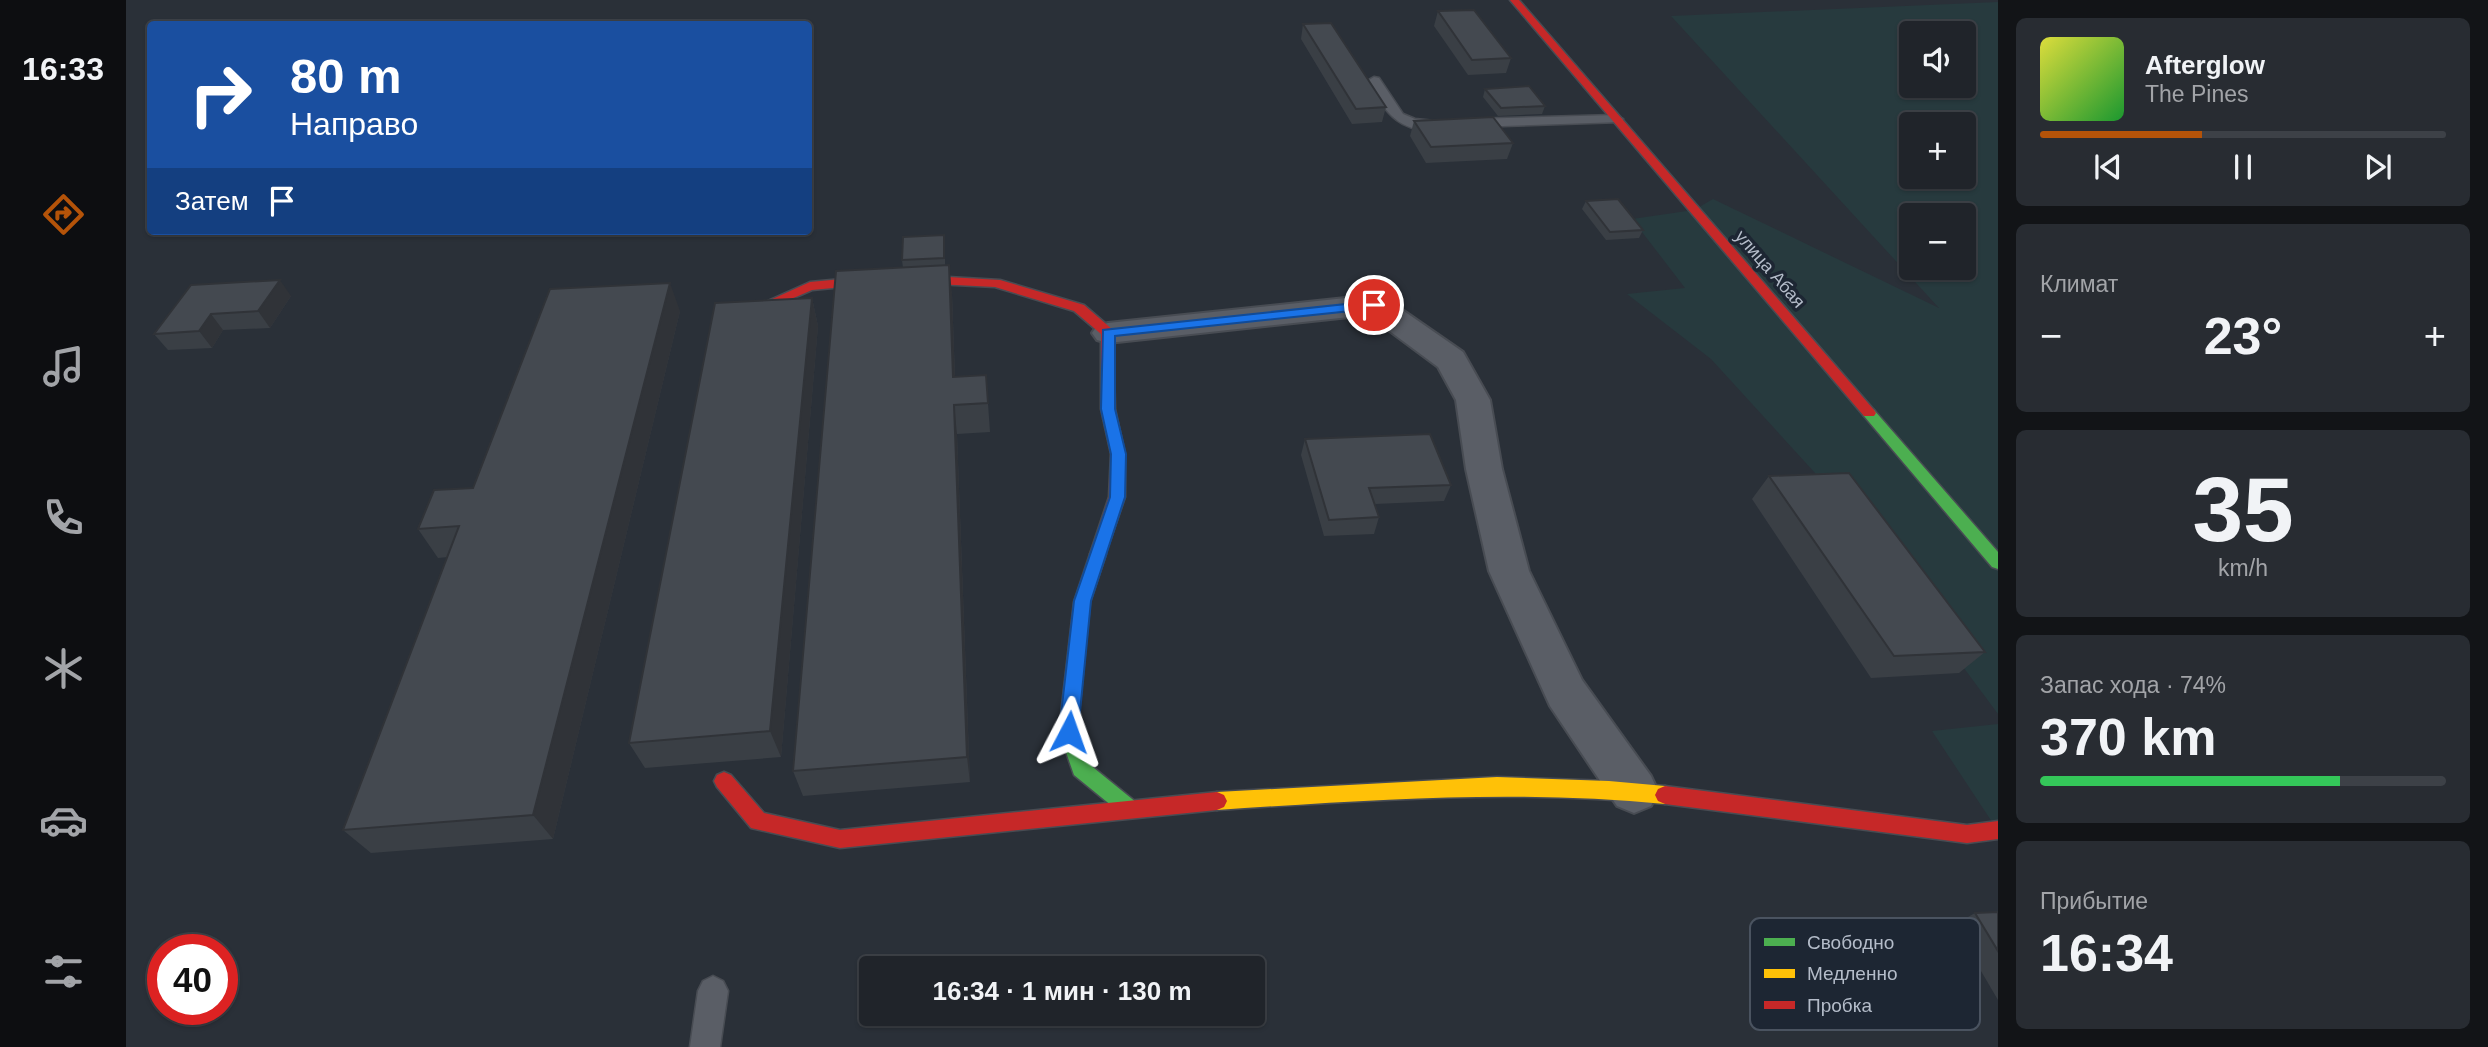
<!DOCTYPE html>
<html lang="ru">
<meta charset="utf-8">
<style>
:root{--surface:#20242a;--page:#282c32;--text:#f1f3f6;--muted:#a2a4a8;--line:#3d4147;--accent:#b45309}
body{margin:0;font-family:Arial,sans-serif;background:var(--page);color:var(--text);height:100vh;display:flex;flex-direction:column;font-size:26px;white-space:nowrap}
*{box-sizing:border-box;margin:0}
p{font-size:23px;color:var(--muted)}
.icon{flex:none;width:38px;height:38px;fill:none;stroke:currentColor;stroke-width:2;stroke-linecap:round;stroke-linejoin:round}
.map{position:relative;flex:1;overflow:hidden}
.sheet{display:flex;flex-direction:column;gap:18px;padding:18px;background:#121417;width:490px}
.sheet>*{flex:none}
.banner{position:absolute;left:21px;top:21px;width:665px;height:214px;border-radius:7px;box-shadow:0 2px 5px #0004,0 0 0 2px var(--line);background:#1a4fa0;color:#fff;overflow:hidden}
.fabs{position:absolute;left:1773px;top:21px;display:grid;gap:14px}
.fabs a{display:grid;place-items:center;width:77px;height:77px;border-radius:7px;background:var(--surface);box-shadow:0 2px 5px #0004,0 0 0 2px var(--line);font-size:35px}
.speed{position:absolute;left:21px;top:934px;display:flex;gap:14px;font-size:35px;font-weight:700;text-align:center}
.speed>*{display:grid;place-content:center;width:91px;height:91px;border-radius:50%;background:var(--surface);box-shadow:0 2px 5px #0004,0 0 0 2px var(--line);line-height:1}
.speed .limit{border:10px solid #d22;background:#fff;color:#111}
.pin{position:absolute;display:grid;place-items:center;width:60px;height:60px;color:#fff;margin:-30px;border:4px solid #fff;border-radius:50%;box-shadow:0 2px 7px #0007}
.me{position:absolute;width:77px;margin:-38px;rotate:4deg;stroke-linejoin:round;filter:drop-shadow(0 0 5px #0008)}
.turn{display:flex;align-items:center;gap:24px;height:147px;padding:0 28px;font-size:32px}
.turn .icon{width:91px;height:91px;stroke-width:2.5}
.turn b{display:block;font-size:49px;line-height:60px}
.then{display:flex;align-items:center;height:66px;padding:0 28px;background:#0003;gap:14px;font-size:26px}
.big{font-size:52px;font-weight:700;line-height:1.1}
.sheet .widget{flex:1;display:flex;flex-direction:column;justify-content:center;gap:10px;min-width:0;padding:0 24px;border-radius:10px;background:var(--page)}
.sheet .dial{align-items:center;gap:0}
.dial b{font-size:91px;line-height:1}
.song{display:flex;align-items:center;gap:21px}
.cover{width:84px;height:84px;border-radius:10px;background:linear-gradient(135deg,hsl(60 70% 55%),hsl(130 70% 35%))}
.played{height:7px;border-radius:4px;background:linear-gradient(90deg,var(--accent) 40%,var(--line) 40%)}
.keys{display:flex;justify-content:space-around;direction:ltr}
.heat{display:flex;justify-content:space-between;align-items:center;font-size:38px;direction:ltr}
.charge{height:10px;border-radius:5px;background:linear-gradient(90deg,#34c759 74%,var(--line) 0)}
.trip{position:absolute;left:733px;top:956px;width:406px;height:70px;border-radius:7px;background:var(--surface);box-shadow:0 2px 5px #0004,0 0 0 2px var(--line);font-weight:700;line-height:70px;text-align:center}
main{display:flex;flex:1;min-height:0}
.menu{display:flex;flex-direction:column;width:126px;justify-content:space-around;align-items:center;background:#0d0e11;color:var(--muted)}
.menu .icon{width:49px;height:49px}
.menu .on{color:var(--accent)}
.menu b{font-size:32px;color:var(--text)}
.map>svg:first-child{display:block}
</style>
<main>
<nav class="menu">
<b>16:33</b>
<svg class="icon on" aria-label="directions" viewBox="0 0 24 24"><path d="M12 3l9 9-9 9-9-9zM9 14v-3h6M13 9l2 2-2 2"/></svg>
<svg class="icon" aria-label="music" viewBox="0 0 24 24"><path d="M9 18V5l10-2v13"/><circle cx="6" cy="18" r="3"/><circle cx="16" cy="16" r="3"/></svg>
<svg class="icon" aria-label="phone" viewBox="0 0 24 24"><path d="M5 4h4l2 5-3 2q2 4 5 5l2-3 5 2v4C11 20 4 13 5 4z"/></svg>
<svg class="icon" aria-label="climate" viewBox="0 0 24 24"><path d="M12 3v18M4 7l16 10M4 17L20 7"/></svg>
<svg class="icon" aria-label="car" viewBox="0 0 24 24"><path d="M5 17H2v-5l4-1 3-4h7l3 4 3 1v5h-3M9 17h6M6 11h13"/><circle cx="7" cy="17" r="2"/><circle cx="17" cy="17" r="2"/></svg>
<svg class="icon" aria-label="filters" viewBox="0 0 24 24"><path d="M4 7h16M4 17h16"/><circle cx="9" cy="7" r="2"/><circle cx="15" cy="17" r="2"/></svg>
</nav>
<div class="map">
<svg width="1872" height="1047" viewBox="0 0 1872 1047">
<rect width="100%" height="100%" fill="#2a3038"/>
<path fill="#273a3e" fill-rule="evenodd" d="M1872 2V714L1711 497 1585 359 1501 294 1559 288 1506 219 1568 210 1587 199 1813 308 1545 16ZM1785 33H1838V86H1785ZM1785 124H1838V177H1785ZM1785 215H1838V268H1785Z
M1872 724V831L1806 731Z"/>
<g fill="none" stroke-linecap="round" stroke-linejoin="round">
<g stroke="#484c53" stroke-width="3">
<path id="lane" d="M1248 77 1253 78 1277 114 1289 119 1318 122V128C1275 137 1260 113 1241 81Z
M1490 115 1497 119 1495 122 1345 127 1338 123 1345 119Z
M587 976 597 981 602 991 594 1047H564L572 991 577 981Z"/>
</g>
<g stroke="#484c53" stroke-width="4">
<path id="street" d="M1248 295 1259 298 1337 352 1364 400 1376 469 1403 571 1456 680 1525 776 1532 791 1525 806 1508 813 1491 806 1424 706 1363 571 1340 469 1330 400 1312 367 1242 315 982 343 971 340 966 333 971 326 982 323Z"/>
</g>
<g stroke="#484c53" stroke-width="3">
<path id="fast" d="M1743 408 1748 410 1872 552V569L1866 567 1738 416 1736 413 1738 410Z
M972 548 978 550 980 554 964 602 951 732 963 764 1011 803 1014 809 1011 815 1004 818 997 815 948 775 933 732 948 602 964 554 966 550Z"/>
</g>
<g stroke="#484c53" stroke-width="3">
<path id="slow" d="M1371 777 1483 781 1539 786 1546 789 1549 795 1546 801 1539 804C1389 789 1241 800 1091 810L1084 807 1081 801 1084 795 1091 792Z"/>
</g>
<g stroke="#484c53" stroke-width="3">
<path id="jam" d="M1384 0H1393L1748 410 1750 413 1748 416H1738Z
M770 274 874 280 958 305 987 330 989 409 999 454V497L978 558H966L964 554 983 497 985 454 975 409V334L948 311 869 287 770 282 686 290 633 313 628 314 622 310 684 282Z
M598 772 605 775 638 813 714 830 1091 792 1098 795 1101 801 1098 807 1091 810 714 848 625 828 591 787 588 781 591 775Z
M1539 786 1841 825 1872 821V839L1841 843 1539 804 1532 801 1529 795 1532 789Z"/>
</g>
<use href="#lane" fill="#5a5e66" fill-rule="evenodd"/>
<use href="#street" fill="#5a5e66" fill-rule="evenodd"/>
<use href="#fast" fill="#4caf50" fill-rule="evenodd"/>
<use href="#slow" fill="#ffc107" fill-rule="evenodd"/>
<use href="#jam" fill="#c62828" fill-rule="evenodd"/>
</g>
<path fill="#3a3f45" d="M1312 11 1385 58 1380 73 1342 75 1308 26Z
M1177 24 1260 107 1256 122 1226 124 1175 39Z
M1359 89 1419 106 1416 114 1372 116 1357 97Z
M1288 121 1387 143 1381 159 1300 163 1284 136Z
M1460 201 1517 230 1513 238 1480 240 1456 209Z
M819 243V266L826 294 829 377 860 375 864 432 831 434 844 782 677 796 667 771 777 268 776 260Z
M65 285 165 296 144 328 97 330 86 348 42 350 28 334Z
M686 298 692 326 655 757 519 768 503 743Z
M554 311 427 839 245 853 217 830 322 557 312 558 292 529 347 488Z
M1179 439 1325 485 1318 501 1249 504 1253 517 1248 534 1198 536 1175 455Z
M1643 476 1859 652 1833 673 1745 678 1626 499Z
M1872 912V1000L1828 925 1849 913Z"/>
<path fill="#303338" d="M823 265 826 294 830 406 827 377Z
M154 280 165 296 144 328 132 311Z
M544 283 554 311 427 839 407 815Z
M686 298 692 326 655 757 644 731Z
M85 314 97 330 86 348 73 331Z
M828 405 831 434 844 782 841 757Z"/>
<path fill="#444950" stroke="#303338" stroke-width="2" d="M1348 10 1385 58 1346 60 1312 11Z
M1205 23 1260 107 1230 109 1177 24Z
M1403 86 1419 106 1375 108 1359 89Z
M1367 117 1387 143 1305 147 1288 121Z
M1492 199 1517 230 1484 232 1460 201Z
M818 235V258L776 260 777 237Z
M823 265 827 377 860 375 862 403 828 405 841 757 667 771 710 271Z
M154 280 132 311 85 314 73 331 28 334 65 285Z
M544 283 407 815 217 830 333 526 292 529 308 490 347 488 424 289Z
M686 298 644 731 503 743 589 303Z
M1304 434 1325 485 1243 488 1253 517 1203 520 1179 439Z
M1723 473 1859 652 1768 656 1643 476Z
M1872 912V951L1849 913Z"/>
<path fill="#1a73e8" stroke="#114b97" stroke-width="2" d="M1248 301 1253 302V308L989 336V409L1000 454 999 497 965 601 952 732 949 738 943 740 936 738 933 732 948 601 984 497 985 454 975 409 977 330Z"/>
<g text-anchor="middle" stroke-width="7" stroke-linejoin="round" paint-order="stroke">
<g font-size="18" fill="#b4bcc9" stroke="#1d2633">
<text transform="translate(1644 269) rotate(49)" y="6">улица Абая</text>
</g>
</g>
<rect x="1624" y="918" width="230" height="112" rx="10" fill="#1d2633" stroke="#4a5360" stroke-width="2"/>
<rect x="1638" y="938" width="31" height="8" fill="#4caf50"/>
<rect x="1638" y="969" width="31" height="9" fill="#ffc107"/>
<rect x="1638" y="1001" width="31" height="8" fill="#c62828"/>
<g font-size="19" fill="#b4bcc9">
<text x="1681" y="949">Свободно</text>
<text x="1681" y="980">Медленно</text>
<text x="1681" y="1012">Пробка</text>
</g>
</svg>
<div class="fabs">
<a><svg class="icon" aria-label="sound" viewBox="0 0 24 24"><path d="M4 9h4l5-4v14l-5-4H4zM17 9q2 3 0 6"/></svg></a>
<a>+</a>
<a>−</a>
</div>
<div class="speed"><div class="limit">40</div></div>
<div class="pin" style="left:1248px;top:305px;background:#d93025"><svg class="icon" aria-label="arrive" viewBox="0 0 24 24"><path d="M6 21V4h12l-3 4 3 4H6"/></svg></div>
<svg class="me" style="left:943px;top:732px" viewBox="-20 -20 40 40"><path d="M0-17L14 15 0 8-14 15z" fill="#1a73e8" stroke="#fff" stroke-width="4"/></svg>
<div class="trip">16:34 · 1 мин · 130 m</div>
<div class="banner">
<div class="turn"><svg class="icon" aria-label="right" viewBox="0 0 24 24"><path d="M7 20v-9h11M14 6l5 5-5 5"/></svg><div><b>80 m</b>Направо</div></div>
<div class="then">Затем<svg class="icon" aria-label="arrive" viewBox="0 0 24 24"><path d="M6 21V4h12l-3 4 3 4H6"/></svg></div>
</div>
</div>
<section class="sheet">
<div class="widget">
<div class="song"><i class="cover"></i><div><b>Afterglow</b><p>The Pines</p></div></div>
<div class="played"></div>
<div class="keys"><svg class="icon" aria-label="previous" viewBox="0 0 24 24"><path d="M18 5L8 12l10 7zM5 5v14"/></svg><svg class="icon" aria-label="pause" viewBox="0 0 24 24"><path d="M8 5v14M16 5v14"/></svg><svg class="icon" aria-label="next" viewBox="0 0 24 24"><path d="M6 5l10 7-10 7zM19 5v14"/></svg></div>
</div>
<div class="widget"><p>Климат</p>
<div class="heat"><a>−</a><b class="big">23°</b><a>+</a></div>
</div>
<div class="widget dial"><b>35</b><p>km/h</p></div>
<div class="widget"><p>Запас хода · 74%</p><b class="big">370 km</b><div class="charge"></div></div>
<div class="widget"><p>Прибытие</p><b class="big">16:34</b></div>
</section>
</main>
